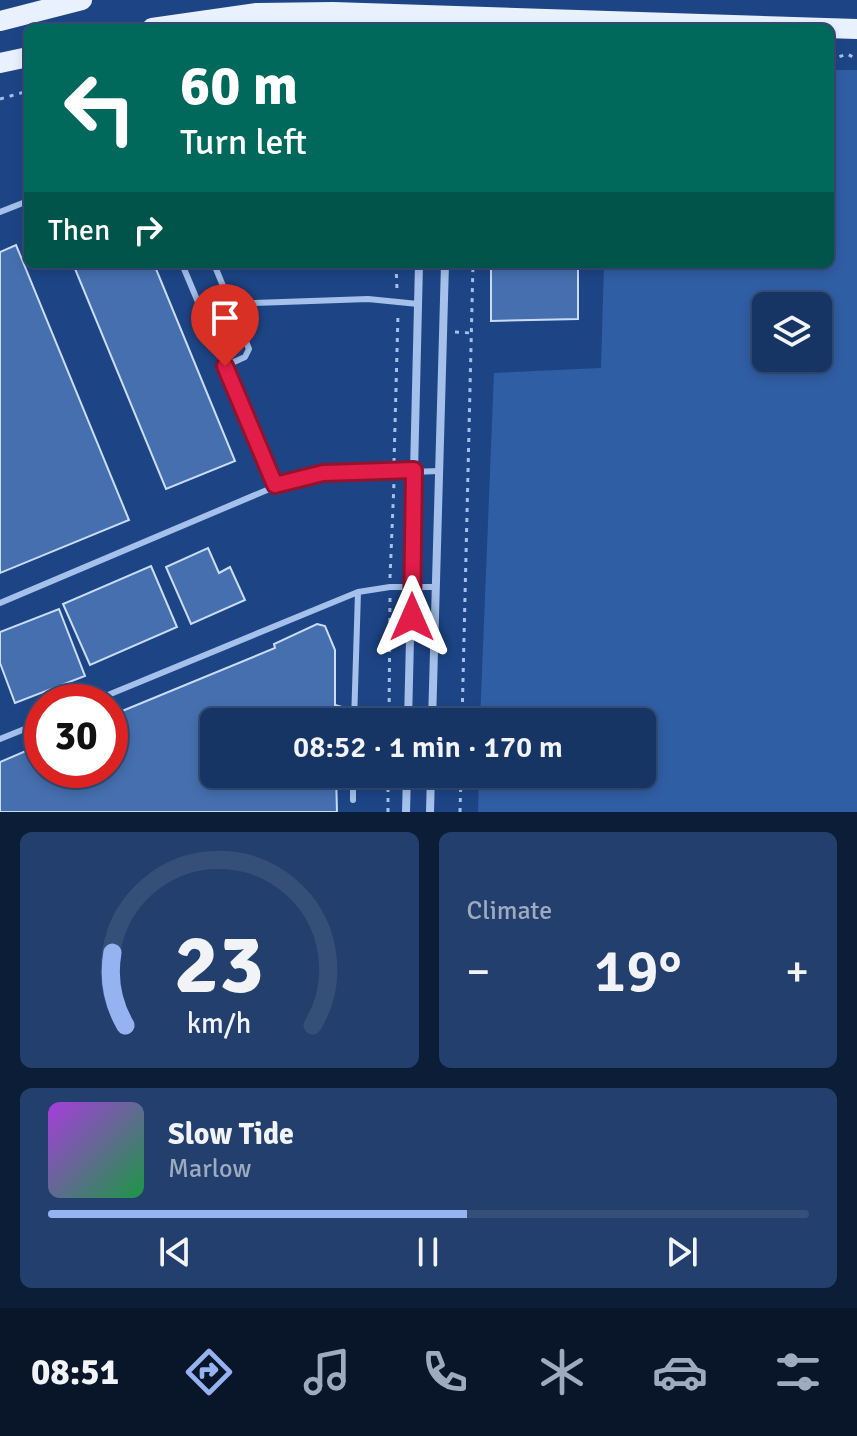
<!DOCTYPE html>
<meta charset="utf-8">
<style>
:root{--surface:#163464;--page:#233f6d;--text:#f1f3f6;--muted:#9eaabf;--line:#354f78;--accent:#95b2f1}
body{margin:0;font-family:Signika,sans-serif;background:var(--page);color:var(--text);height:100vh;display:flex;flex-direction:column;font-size:30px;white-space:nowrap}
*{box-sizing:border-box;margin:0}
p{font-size:26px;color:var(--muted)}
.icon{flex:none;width:44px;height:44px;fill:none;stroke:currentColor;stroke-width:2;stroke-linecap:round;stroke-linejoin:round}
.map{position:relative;height:812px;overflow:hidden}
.sheet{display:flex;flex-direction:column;gap:20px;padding:20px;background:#0c1d37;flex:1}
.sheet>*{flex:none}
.guide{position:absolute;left:24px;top:24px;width:810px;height:244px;border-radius:12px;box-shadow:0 4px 12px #0003,0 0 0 2px var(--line);background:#00695c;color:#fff;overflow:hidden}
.controls{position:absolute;left:752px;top:292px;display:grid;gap:16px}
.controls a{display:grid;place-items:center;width:80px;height:80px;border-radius:12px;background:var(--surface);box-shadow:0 4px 12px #0003,0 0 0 2px var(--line);font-size:40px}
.speed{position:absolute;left:24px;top:684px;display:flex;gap:16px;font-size:40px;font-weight:700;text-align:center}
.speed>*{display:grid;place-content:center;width:104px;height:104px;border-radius:50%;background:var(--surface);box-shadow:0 4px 12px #0003,0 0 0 2px var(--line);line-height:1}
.speed .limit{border:12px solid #d22;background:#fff;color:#111}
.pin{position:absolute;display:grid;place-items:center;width:68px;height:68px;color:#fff;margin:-82px -34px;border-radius:50% 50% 50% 0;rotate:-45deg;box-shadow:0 0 8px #0007}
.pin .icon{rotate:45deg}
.me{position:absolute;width:88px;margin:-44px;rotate:0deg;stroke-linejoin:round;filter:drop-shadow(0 0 6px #0008)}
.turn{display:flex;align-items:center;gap:28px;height:168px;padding:0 24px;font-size:36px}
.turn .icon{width:104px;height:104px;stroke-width:2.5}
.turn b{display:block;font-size:56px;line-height:68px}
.then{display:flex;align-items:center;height:76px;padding:0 24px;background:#0003;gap:16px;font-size:30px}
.big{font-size:60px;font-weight:600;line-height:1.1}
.sheet .card{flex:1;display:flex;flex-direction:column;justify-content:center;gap:12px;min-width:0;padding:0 28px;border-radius:12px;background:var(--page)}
.sheet .dial{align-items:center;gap:0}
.dial svg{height:208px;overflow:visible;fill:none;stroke:var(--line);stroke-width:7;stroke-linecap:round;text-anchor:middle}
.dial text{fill:var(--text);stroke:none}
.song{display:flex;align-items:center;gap:24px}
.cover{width:96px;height:96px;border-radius:12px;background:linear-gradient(135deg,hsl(280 70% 55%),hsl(140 70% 35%))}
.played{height:8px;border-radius:4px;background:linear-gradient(90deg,var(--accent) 55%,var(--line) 55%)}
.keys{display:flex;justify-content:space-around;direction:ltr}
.heat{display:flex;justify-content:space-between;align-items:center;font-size:44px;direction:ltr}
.sheet .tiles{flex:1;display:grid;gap:20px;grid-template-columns:1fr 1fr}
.card:last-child{grid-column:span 2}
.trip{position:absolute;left:200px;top:708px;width:456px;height:80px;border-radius:12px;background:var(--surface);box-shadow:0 4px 12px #0003,0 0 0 2px var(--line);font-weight:600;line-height:80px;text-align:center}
.tabs{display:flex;height:128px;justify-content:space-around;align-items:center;background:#091528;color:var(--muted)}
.tabs .icon{width:56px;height:56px}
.tabs .current{color:var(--accent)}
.tabs b{font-size:36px;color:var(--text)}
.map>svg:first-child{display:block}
</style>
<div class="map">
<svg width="857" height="812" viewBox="0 0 857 812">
<rect width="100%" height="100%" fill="#1d4586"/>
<path fill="#305ea4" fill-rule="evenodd" d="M830 70H857V812H478L479 774H642V722H480L494 373 601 368 604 264H830ZM766 306H818V358H766Z"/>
<path fill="#456faf" stroke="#cadcf8" stroke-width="2" d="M16 245 129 520 0 573V252Z
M73 264H154L235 461 166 489Z
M491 264H578V319L491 321Z
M208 548 219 573 230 567 245 600 191 624 166 567Z
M151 566 177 627 90 665 63 604Z
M59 609 85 676 15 703 0 663V632Z
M317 624 325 626 335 650V705L342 707V722H214V774H336L337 812H0V762L42 744V770H110V716L275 648 274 644Z"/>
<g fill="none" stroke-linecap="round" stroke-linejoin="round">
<path stroke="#a5c1eb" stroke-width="3" stroke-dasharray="4 6" stroke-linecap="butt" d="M830 60 847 54 857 59
M0 99 28 91
M396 264 397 290
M455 332 471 333
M394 462 398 314
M390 578 394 482
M389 722 390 598
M462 722 473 264
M388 812V774
M460 812 461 774"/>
<path stroke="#a5c1eb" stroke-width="6" d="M0 212 28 201
M182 264 275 485
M214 264 249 349 245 357 225 366
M200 305 368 299 418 304
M0 603 300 476 439 471
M91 702 358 592 390 587H434
M354 722 358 592
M0 739 42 722
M353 800V774"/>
<path stroke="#a5c1eb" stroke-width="8" d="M408 722 419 264
M432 722 445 264
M406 812 407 774
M430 812 431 774"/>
<path stroke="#eaf1fe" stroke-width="20" d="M0 21 82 0
M152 28 257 13 333 12 857 29
M0 63 28 57"/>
</g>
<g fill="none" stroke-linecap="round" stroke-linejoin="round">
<g stroke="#92132f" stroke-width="20">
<path id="route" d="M225 366 275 485 323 473 414 470 412 617"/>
</g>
<use href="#route" stroke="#e11d48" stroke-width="14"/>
</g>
</svg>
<div class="controls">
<a><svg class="icon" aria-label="layers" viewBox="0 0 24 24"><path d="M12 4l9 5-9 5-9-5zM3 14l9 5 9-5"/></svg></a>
</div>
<div class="speed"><div class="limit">30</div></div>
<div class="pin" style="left:225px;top:366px;background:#d93025"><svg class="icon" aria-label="arrive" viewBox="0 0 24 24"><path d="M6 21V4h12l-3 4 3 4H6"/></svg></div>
<svg class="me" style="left:412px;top:617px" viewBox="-20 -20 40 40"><path d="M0-17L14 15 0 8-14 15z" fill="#e11d48" stroke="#fff" stroke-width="4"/></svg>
<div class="trip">08:52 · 1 min · 170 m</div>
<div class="guide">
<div class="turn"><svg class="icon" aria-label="left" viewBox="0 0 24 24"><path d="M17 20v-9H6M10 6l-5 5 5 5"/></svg><div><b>60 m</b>Turn left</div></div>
<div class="then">Then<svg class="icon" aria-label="right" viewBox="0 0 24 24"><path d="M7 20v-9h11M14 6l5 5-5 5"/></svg></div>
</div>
</div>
<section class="sheet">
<div class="tiles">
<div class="card dial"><svg viewBox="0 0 100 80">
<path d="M14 69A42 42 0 1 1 86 69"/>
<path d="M14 69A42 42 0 0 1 9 41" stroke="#95b2f1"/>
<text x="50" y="56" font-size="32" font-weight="700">23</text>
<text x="50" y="72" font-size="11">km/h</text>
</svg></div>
<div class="card"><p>Climate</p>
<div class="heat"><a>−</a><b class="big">19°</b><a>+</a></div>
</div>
<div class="card">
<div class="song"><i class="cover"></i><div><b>Slow Tide</b><p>Marlow</p></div></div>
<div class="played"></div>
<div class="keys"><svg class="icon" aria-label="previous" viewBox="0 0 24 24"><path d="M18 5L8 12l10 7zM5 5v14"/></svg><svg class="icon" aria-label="pause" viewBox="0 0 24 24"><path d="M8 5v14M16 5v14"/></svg><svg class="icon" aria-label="next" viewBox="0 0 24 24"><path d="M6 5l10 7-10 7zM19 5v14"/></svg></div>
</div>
</div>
</section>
<nav class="tabs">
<b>08:51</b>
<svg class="icon current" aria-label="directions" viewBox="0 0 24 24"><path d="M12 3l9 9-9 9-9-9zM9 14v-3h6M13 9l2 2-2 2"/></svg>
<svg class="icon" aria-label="music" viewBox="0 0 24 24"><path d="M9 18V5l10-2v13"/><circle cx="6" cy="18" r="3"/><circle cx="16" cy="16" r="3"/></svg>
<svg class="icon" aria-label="phone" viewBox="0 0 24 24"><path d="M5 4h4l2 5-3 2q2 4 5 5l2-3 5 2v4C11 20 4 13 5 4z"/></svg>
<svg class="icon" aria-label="climate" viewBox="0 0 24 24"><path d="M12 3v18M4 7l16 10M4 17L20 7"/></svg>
<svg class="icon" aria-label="car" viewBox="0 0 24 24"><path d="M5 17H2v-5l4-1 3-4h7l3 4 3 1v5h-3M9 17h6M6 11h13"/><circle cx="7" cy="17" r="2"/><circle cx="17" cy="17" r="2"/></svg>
<svg class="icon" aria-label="filters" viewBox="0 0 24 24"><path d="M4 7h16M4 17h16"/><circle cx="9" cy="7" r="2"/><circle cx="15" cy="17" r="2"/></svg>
</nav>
